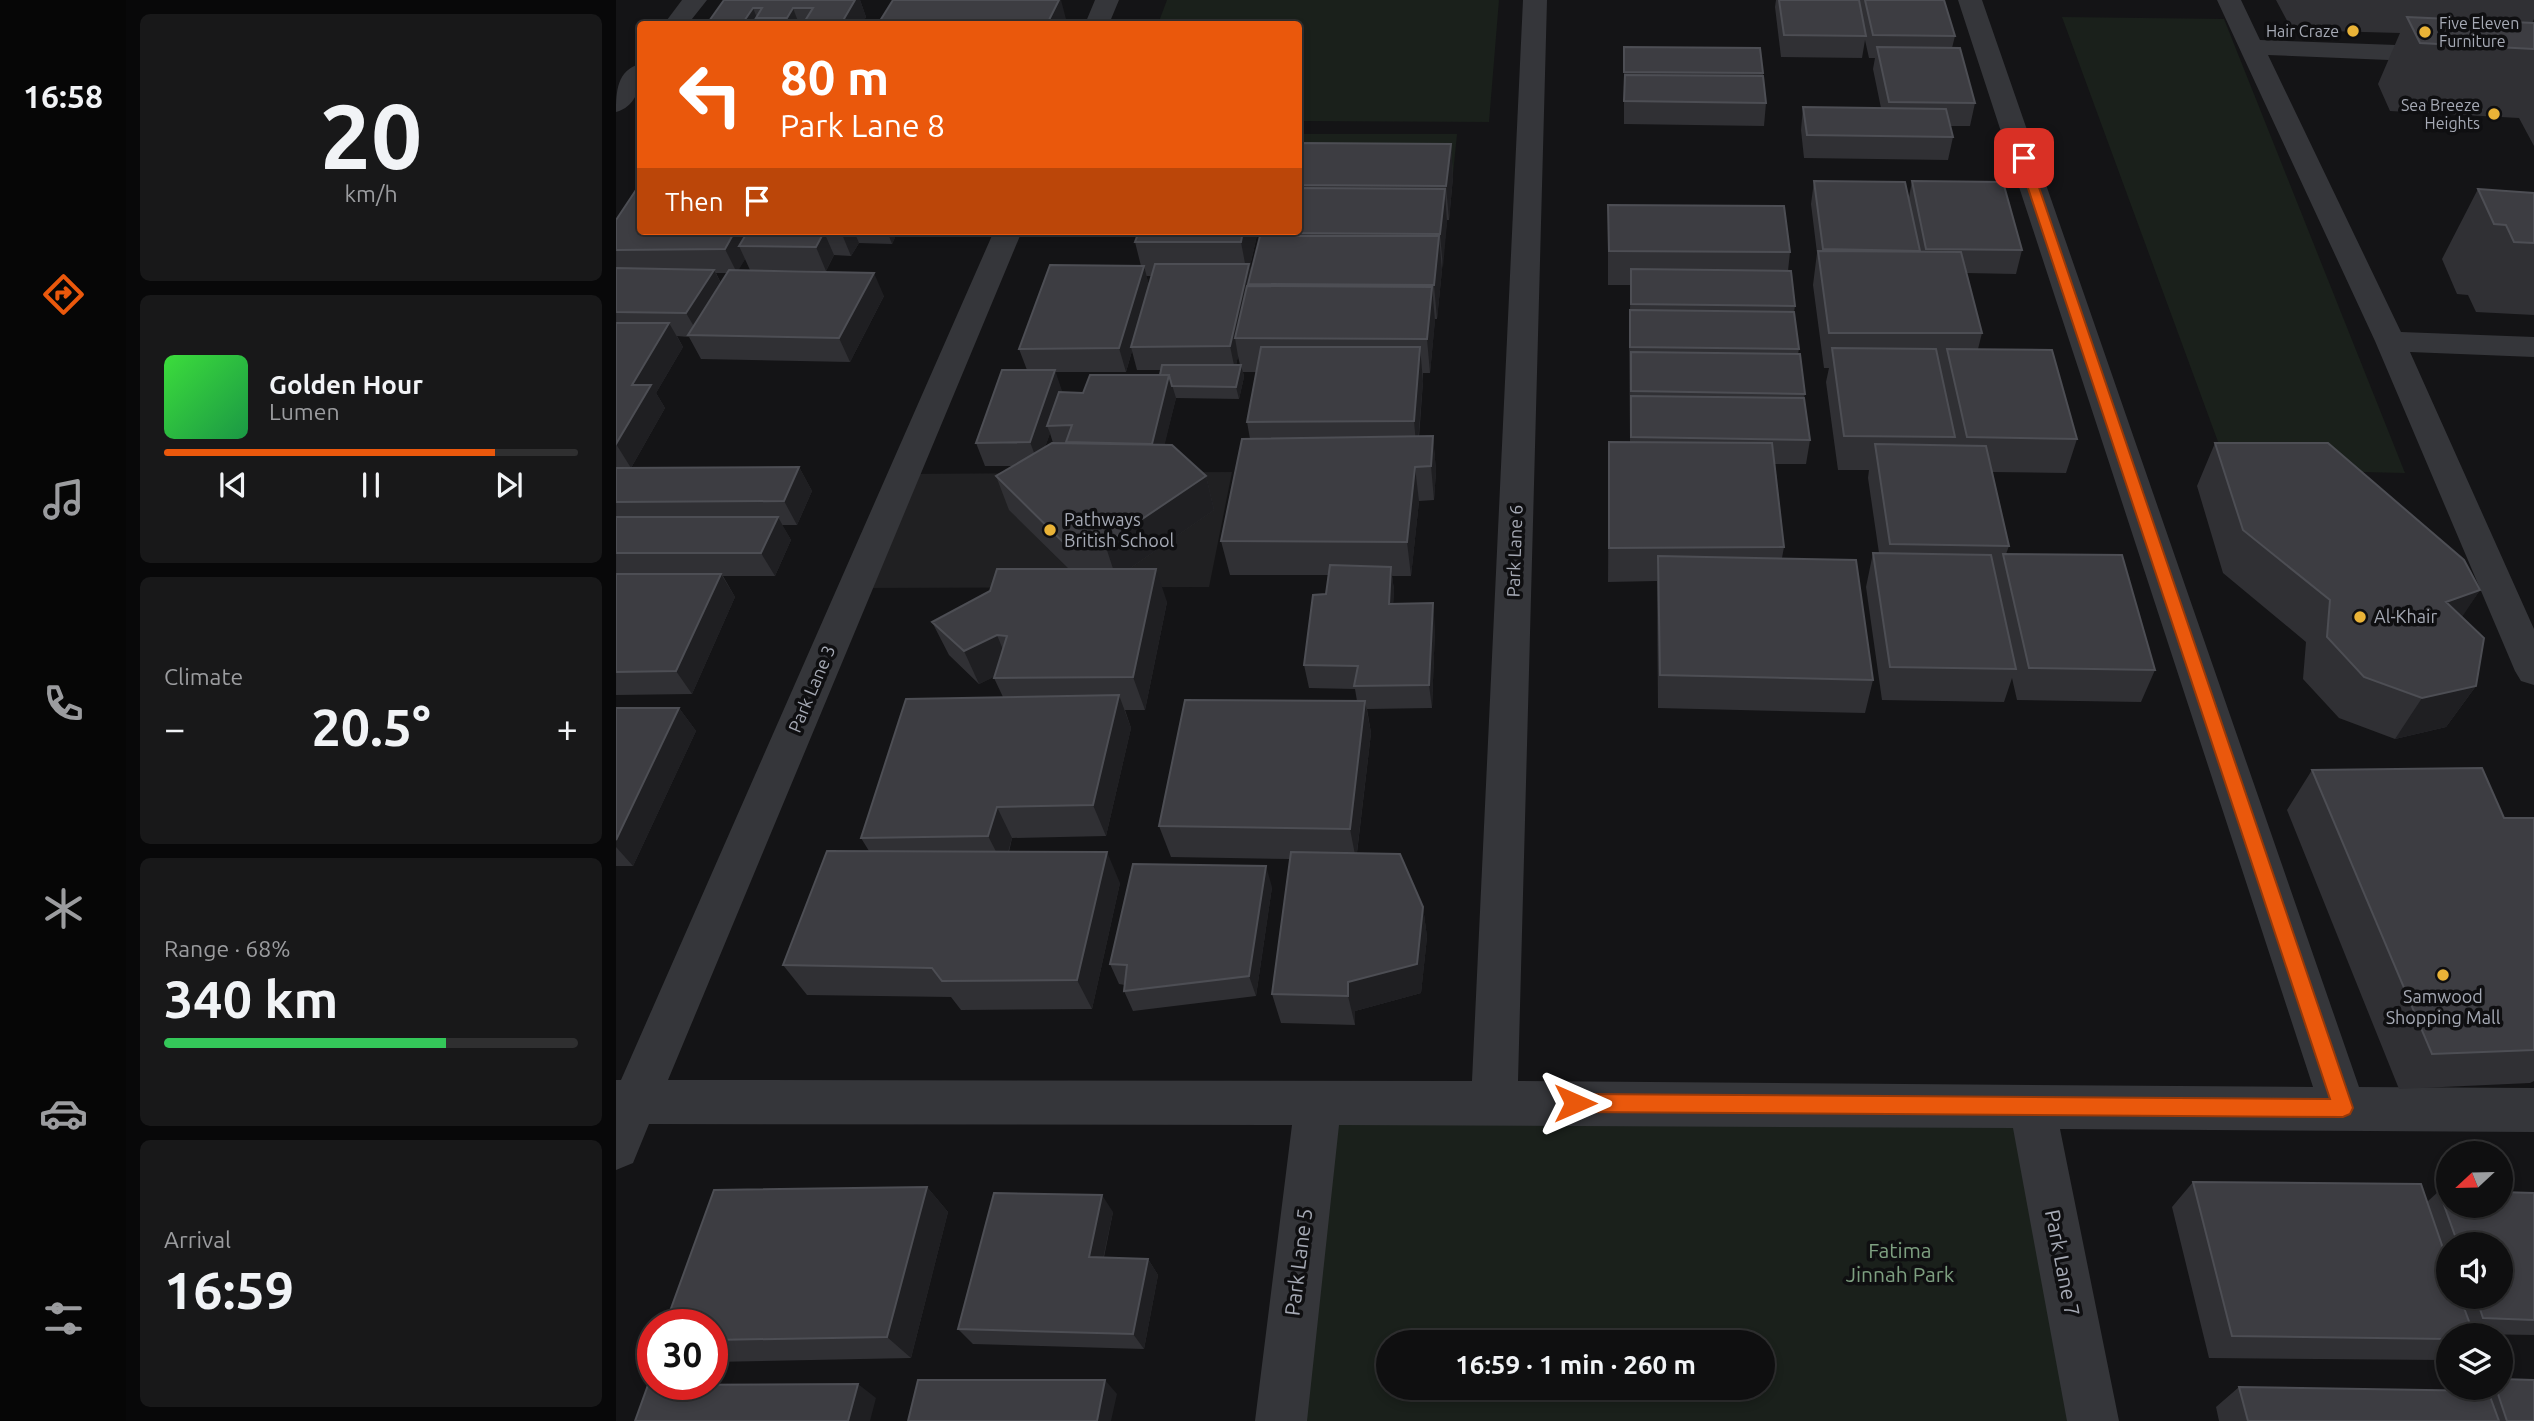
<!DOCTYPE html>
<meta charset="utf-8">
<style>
:root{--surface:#0f0f10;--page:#181819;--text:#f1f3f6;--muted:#9b9c9f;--line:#2f2f30;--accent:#ea580c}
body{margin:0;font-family:Ubuntu,sans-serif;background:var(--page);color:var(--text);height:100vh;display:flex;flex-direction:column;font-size:26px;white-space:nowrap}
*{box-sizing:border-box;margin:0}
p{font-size:23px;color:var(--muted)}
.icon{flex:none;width:38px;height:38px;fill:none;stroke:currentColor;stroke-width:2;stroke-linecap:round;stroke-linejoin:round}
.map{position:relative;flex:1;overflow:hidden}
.sheet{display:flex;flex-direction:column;gap:14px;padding:14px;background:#080809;width:490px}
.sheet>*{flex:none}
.top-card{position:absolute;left:21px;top:21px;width:665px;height:214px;border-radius:7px;box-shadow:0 4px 10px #0003,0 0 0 2px var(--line);background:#ea580c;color:#fff;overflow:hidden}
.needle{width:46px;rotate:248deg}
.controls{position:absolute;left:1820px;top:1141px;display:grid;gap:14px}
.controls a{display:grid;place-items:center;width:77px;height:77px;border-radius:50%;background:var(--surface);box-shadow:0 4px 10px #0003,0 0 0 2px var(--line);font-size:35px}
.speed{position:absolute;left:21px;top:1309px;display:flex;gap:14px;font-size:35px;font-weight:700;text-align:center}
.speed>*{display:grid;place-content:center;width:91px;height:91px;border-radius:50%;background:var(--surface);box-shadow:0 4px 10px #0003,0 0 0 2px var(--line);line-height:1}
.speed .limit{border:10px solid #d22;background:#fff;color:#111}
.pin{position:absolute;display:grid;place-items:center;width:60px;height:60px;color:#fff;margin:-30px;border-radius:14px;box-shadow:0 4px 10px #0006}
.me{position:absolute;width:77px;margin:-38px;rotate:90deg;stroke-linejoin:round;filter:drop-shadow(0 0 5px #0008)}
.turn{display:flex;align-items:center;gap:24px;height:147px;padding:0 28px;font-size:32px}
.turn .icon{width:91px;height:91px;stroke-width:2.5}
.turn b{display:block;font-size:49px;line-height:60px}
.then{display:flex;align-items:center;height:66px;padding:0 28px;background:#0003;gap:14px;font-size:26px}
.big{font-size:52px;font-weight:600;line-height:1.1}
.sheet .widget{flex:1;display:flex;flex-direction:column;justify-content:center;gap:10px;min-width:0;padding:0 24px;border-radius:10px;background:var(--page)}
.sheet .dial{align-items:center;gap:0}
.dial b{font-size:91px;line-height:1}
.song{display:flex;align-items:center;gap:21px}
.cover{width:84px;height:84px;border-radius:10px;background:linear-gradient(135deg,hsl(120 70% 55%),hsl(140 70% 35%))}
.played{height:7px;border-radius:4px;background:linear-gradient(90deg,var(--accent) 80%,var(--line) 80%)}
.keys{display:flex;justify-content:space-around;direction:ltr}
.heat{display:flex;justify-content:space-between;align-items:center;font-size:38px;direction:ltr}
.charge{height:10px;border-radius:5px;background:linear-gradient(90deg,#34c759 68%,var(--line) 0)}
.trip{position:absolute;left:760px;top:1330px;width:399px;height:70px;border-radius:35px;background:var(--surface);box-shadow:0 4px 10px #0003,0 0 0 2px var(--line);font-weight:600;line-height:70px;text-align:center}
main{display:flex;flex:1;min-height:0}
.dock{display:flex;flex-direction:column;width:126px;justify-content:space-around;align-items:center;background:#060606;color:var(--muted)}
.dock .icon{width:49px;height:49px}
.dock .current{color:var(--accent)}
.dock b{font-size:32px;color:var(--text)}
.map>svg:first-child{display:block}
</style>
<main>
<nav class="dock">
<b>16:58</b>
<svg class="icon current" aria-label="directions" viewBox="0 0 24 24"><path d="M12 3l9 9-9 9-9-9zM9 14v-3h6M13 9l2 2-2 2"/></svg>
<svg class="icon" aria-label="music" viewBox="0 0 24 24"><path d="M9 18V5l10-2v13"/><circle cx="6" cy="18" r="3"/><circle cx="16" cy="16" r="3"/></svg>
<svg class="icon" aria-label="phone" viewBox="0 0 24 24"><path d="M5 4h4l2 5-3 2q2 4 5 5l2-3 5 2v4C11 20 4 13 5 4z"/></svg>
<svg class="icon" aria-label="climate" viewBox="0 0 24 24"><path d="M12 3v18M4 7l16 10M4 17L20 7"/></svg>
<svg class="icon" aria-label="car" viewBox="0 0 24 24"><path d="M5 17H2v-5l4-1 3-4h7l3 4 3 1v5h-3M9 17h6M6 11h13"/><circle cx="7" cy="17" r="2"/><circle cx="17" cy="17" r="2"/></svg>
<svg class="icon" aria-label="filters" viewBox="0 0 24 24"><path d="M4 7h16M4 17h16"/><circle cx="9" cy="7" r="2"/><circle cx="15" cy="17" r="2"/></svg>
</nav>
<section class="sheet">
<div class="widget dial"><b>20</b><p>km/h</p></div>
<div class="widget">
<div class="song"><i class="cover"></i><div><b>Golden Hour</b><p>Lumen</p></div></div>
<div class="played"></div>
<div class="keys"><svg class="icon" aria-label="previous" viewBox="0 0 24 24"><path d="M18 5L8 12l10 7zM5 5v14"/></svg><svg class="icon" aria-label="pause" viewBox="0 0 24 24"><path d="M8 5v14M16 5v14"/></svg><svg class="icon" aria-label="next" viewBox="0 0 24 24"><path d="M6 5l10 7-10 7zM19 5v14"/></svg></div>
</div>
<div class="widget"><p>Climate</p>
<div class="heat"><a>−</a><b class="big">20.5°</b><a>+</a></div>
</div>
<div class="widget"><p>Range · 68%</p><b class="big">340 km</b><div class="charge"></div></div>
<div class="widget"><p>Arrival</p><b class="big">16:59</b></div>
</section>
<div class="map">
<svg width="1918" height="1421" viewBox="0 0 1918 1421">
<rect width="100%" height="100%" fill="#141416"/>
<path fill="#202022" d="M616 472 593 587 239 588 288 474Z"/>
<path fill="#1a201b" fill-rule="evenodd" d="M551 0H883L873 122 683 121 682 24H542Z
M1446 17 1608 19 1789 473 1612 469Z
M683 134H841L837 174 683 173Z
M702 1103 1416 1106 1477 1421H665ZM772 1342H1146V1388H772Z"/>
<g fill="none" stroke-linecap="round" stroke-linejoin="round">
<path fill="#35363a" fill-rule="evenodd" d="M66 0H91L72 24H48Z
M479 0H503L493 24H469Z
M907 0H931L902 1081 1697 1087 1342 0H1366L1743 1087 1918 1088V1132L1444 1129 1503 1421H1451L1397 1128 723 1125 691 1421H639L676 1125 33 1124 17 1163 0 1170V1080H5L378 231H406L52 1080 856 1081Z
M1601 0H1625L1644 40 1918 50V66L1652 55 1785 332 1918 337V357L1794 352 1918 629V685L1905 681 1899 671 1759 341Z
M24 64C26 83 22 106 0 112 0 92 1 70 24 64Z"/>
</g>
<path fill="#303034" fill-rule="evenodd" d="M108 0H244L250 17 246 24H91Z
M1160 0H1243V4L1244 0H1328L1339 36 1336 48 1359 103 1354 126H1334L1337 137 1332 160 1188 158 1185 130 1187 107 1265 108 1257 69 1259 58H1253L1249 40 1246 58 1165 57 1159 7Z
M1660 0H1918V19L1916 23H1918V146L1903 118 1774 111 1762 84 1784 33 1676 30Z
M1008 70 1147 73 1150 103 1148 126 1008 124Z
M682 143 835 144 837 177 833 220H831L821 319H819L814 373H807V381L803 437 817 436 820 471 818 500 803 501 795 576H776L778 590 777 604 819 627 816 708 751 709 755 733 741 853 807 907 811 937 805 993 739 1011V1025L665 1023 656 994 674 859 555 857 543 826 741 701 739 689 693 688 688 665 710 594 712 575H614L605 541 634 439 631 422 640 372H627L628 377 623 399 560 398 548 445 590 476 598 510 513 569 551 602 529 710H509L515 728 490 836 396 838 393 852 504 883 476 1009 345 1010 335 997 191 995 167 965 253 851 245 838 387 697 378 678 379 676 363 684 333 655 316 622 453 569 393 510 380 476 397 466H369L360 443 411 370 403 349 525 266 519 242 523 231H642L634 266 635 272 645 236V233L682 231ZM530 276H535L533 285ZM516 351 521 370H545L544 375 467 393 446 392 439 372H510ZM622 356 624 365H620ZM434 433 437 443 429 447Z
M1198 181 1293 197 1296 181 1406 250 1400 274 1350 273 1366 333 1362 349 1461 439 1450 473 1376 472 1393 546 1390 554 1539 670 1525 702 1401 700 1396 678 1388 702 1266 700 1250 587 1257 553H1263L1252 478 1253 470H1222L1210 382 1213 368H1208L1197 285 1201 253 1195 204Z
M1862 189 1918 193V315L1860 312 1852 295 1841 294 1826 259Z
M992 205 1174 252 1172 271 1179 306 1178 312 1183 349 1182 354 1189 394 1188 398 1194 440 1190 464H1159L1168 547 1166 558 1257 680 1249 713 1042 708 1041 581 992 582 993 442H1014L1013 333 1015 285H992Z
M0 220 24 231H282L276 244 243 243 235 256 218 255 210 271 134 270 129 259 122 270 268 296 234 362 85 359 73 337 61 336 67 347 40 393 49 408 15 468 183 467 196 491 181 525H166L175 540 159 576H107L119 597 76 694 0 695ZM100 273H111L105 283Z
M1599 443 1864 590 1845 617 1860 686 1830 727 1779 739 1723 718 1687 679 1690 642 1607 573 1581 486Z
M0 708H63L80 731 17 866H0Z
M1696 770 1888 818H1918V1081L1914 1083 1783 1089 1671 810Z
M656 887 640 996 517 1011 508 991 509 985 503 984 494 964Z
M1577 1182 1811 1202 1823 1191 1918 1193V1335L1857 1334 1832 1335V1357L1828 1360 1593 1358 1556 1207ZM1832 1244H1885V1297H1832Z
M311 1187 332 1212 295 1358 96 1362V1325Z
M497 1212 488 1257 532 1259 542 1275 528 1349 357 1344 342 1329Z
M1623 1387 1858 1391 1863 1388H1885L1918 1421H1603L1600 1407Z"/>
<path fill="#1f1f22" d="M239 0H244L250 17 246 24H225Z
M443 0H445L450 19 448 24H431Z
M137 8 141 18H140L142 24H126Z
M177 8 183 24H173L171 18Z
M835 144 837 177 833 220 830 186Z
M829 189 831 223 827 268 824 234Z
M119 231H144L123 246 129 259 121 273 109 249Z
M226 231H238L243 243 235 256 225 232Z
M271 231H282L276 244Z
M627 231H642L634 266 637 284H632L635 299 619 338 622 356 619 370 614 346 631 274 625 242Z
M208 232 218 255 210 271 200 247Z
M823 236 826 270 821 319 818 285Z
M528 266 534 289 515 347 516 351 510 372 503 348Z
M98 270 110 293 83 335 70 313Z
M258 273 268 296 234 362 223 338Z
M816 287 819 321 814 373 811 339Z
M53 323 67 347 40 393 49 408 15 468 0 444 16 385Z
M804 347 807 381 801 455 798 421Z
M625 365 628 377 623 399 620 387Z
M439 370 447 394 431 426 434 433 423 466 414 442Z
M553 375 560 398 543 468 536 444Z
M817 436 820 471 818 500 815 466Z
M183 467 196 491 181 525 168 501Z
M799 467 803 501 795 576 791 542Z
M590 476 598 510 500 578 489 544Z
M162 517 175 540 159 576 145 553Z
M775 567 778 590 776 627 773 604Z
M540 569 551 602 529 710 517 677Z
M105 574 119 597 76 694 60 671Z
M1864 590 1836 632 1830 602Z
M817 603 819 627 816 708 813 685Z
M381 635 395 669 363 684 348 651Z
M1860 686 1830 727 1779 739 1806 698Z
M503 695 515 728 490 836 477 805Z
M749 701 755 733 740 860 734 829Z
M63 708 80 731 17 866 0 847V840Z
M381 807 396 838 388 867 372 836Z
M491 852 504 883 476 1009 461 980Z
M650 866 656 887 640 996 633 976Z
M807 907 811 937 805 993 739 1011V1025L732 996V982Z
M311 1187 332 1212 295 1358 271 1337Z
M486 1195 497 1212 484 1273 473 1257Z
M532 1259 542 1275 528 1349 517 1334Z
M489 1380 501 1394 495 1421H481Z
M242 1384 260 1398 254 1421H232Z"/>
<path fill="#3d3d42" stroke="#4d4e54" stroke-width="2" d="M108 0H239L225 24H187L197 8H177L171 18H140L146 8H137L126 24H91Z
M277 0H443L431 24H262Z
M1163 0H1243L1250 36 1168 35Z
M1249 0H1328L1339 36 1257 35Z
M1791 17 1918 23V49L1804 43Z
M1008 47 1144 48 1147 73 1008 72Z
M1261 47 1344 48 1359 103 1273 102Z
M1009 75 1147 76 1150 103 1008 101Z
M1187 107 1330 109 1337 137 1191 135Z
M682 143 835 144 830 186 682 185Z
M1198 181 1289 182 1304 251 1207 249Z
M1296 181 1387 182 1406 250 1310 249Z
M682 188 829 189 824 234 645 233V231H682Z
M1862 189 1918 193V243L1898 242 1890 225 1878 224Z
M20 190H24V231H119L109 249 0 250V220Z
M992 205 1168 206 1174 252 993 251Z
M132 231H226L225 232H208L200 247 123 246Z
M523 231H627L625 242H519Z
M644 236H823L818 285 632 284Z
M1202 251 1345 252 1366 333H1213Z
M539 264H633L614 346 515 347Z
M434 265 528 266 503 348 403 349Z
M0 268 98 270 70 313 0 312Z
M1015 269 1175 271 1179 306 1015 304Z
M113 270 258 273 223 338 72 335Z
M631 286 816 287 811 339 619 338Z
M1014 310 1178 312 1183 349 1014 347Z
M0 323H53L16 385H35L0 444Z
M645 347H804L798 421 631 422Z
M1216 348 1320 349 1339 437 1228 436Z
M1331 349 1436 350 1461 439 1351 437Z
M1015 352 1184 354 1189 394 1015 391Z
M546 365H625L620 387 556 386 553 375H544Z
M386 370H439L414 442 360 443Z
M474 375H553L536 444 450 442 456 425 431 426 443 392 467 393Z
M1015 396 1188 398 1194 440 1015 437Z
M817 436 815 466 799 467 791 542 605 541 626 439Z
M993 442 1156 443 1168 547 993 548Z
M436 443 556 445 590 476 489 544 451 546 380 476Z
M1599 443H1712L1848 560 1864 590 1830 602 1868 638 1860 686 1806 698 1748 677 1711 637 1714 600 1627 530Z
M1259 444 1370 446 1393 546 1274 544Z
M183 467 168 501 0 502V468Z
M0 517H162L145 553H0Z
M1257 553 1375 555 1400 669 1274 667Z
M1387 554 1506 555 1539 670 1413 668Z
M1042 556 1240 560 1257 680 1044 675Z
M714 565 775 567 773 604 817 603 813 685 738 686 742 666 688 665 697 595 710 594Z
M381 569H540L517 677 378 678 391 636 381 635 348 651 316 622 374 591Z
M0 574H105L60 671 0 672Z
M503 695 477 805 381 807 372 836 245 838 290 699Z
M569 700 749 701 734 829 543 826Z
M0 708H63L0 840Z
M1866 768 1888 818H1918V1050L1816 1054 1696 770Z
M211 851 491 852 461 980 326 981 316 968 167 965Z
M675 852 784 854 807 907 801 964 732 982V996L656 994Z
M517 864 650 866 633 976 508 991 511 965 494 964Z
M1577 1182 1805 1184 1832 1263V1297H1844L1858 1335H1832V1339L1616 1336Z
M311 1187 271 1337 96 1340V1325H49L98 1190Z
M1823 1191H1832V1206H1885V1192L1918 1193V1320L1867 1318 1860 1297H1885V1244H1842Z
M378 1193 486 1195 473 1257 532 1259 517 1334 342 1329Z
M1885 1379 1918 1380V1421H1891L1880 1388H1885Z
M302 1380H489L481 1421H292Z
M242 1384 232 1421H19L32 1385Z
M1623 1387 1872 1391 1883 1421H1632Z"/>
<path fill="#ea580c" stroke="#983908" stroke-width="2" d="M1404 156 1413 158 1737 1108 1734 1114 1727 1117 959 1112 952 1110 949 1103 952 1097 959 1094 1714 1099 1402 158Z"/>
<g fill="#eab337" stroke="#0f0f11" stroke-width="2.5">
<circle cx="1737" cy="31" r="7"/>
<circle cx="1809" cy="32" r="7"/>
<circle cx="1878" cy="114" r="7"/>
<circle cx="434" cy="530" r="7"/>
<circle cx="1744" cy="617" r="7"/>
<circle cx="1827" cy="975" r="7"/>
</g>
<g text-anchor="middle" stroke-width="7" stroke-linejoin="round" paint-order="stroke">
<g font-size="16" fill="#a6aab5" stroke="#0f0f11" text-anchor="end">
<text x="1823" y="29" text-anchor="start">Five Eleven<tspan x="1823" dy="18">Furniture</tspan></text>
<text x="1723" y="37">Hair Craze</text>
<text x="1864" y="111">Sea Breeze<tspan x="1864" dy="18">Heights</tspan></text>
</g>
<g font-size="18" fill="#a6aab5" stroke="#0f0f11" text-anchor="start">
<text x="448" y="526">Pathways<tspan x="448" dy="21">British School</tspan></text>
<text x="1758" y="623">Al-Khair</text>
<text x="1827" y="1003" text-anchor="middle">Samwood<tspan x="1827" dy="21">Shopping Mall</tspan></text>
</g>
<g font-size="18" fill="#a6aab5" stroke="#0f0f11">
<text transform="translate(899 551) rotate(-88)" y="6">Park Lane 6</text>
<text transform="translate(196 689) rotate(-67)" y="6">Park Lane 3</text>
</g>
<g font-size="21" fill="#7ea081" stroke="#0f0f11">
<text x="1284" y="1258">Fatima<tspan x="1284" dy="24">Jinnah Park</tspan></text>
</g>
<g font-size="21" fill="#a6aab5" stroke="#0f0f11">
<text transform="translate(683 1262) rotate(-83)" y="7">Park Lane 5</text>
<text transform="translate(1446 1263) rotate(79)" y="7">Park Lane 7</text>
</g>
</g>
</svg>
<div class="controls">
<a><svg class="needle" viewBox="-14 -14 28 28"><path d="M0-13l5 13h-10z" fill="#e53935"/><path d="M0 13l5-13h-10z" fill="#9b9c9f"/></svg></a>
<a><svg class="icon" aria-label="sound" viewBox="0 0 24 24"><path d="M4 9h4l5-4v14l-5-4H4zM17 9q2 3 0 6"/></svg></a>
<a><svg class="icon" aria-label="layers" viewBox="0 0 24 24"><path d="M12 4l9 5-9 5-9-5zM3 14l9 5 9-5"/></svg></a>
</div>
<div class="speed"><div class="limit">30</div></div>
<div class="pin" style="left:1408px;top:158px;background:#d93025"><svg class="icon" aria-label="arrive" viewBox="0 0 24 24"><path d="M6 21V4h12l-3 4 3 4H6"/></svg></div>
<svg class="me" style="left:959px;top:1103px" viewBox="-20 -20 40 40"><path d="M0-17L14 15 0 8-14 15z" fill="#ea580c" stroke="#fff" stroke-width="4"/></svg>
<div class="trip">16:59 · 1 min · 260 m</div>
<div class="top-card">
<div class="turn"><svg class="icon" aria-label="left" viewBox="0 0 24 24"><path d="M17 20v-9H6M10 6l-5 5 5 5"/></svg><div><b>80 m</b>Park Lane 8</div></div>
<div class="then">Then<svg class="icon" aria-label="arrive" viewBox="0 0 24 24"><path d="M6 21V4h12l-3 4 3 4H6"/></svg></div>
</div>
</div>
</main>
